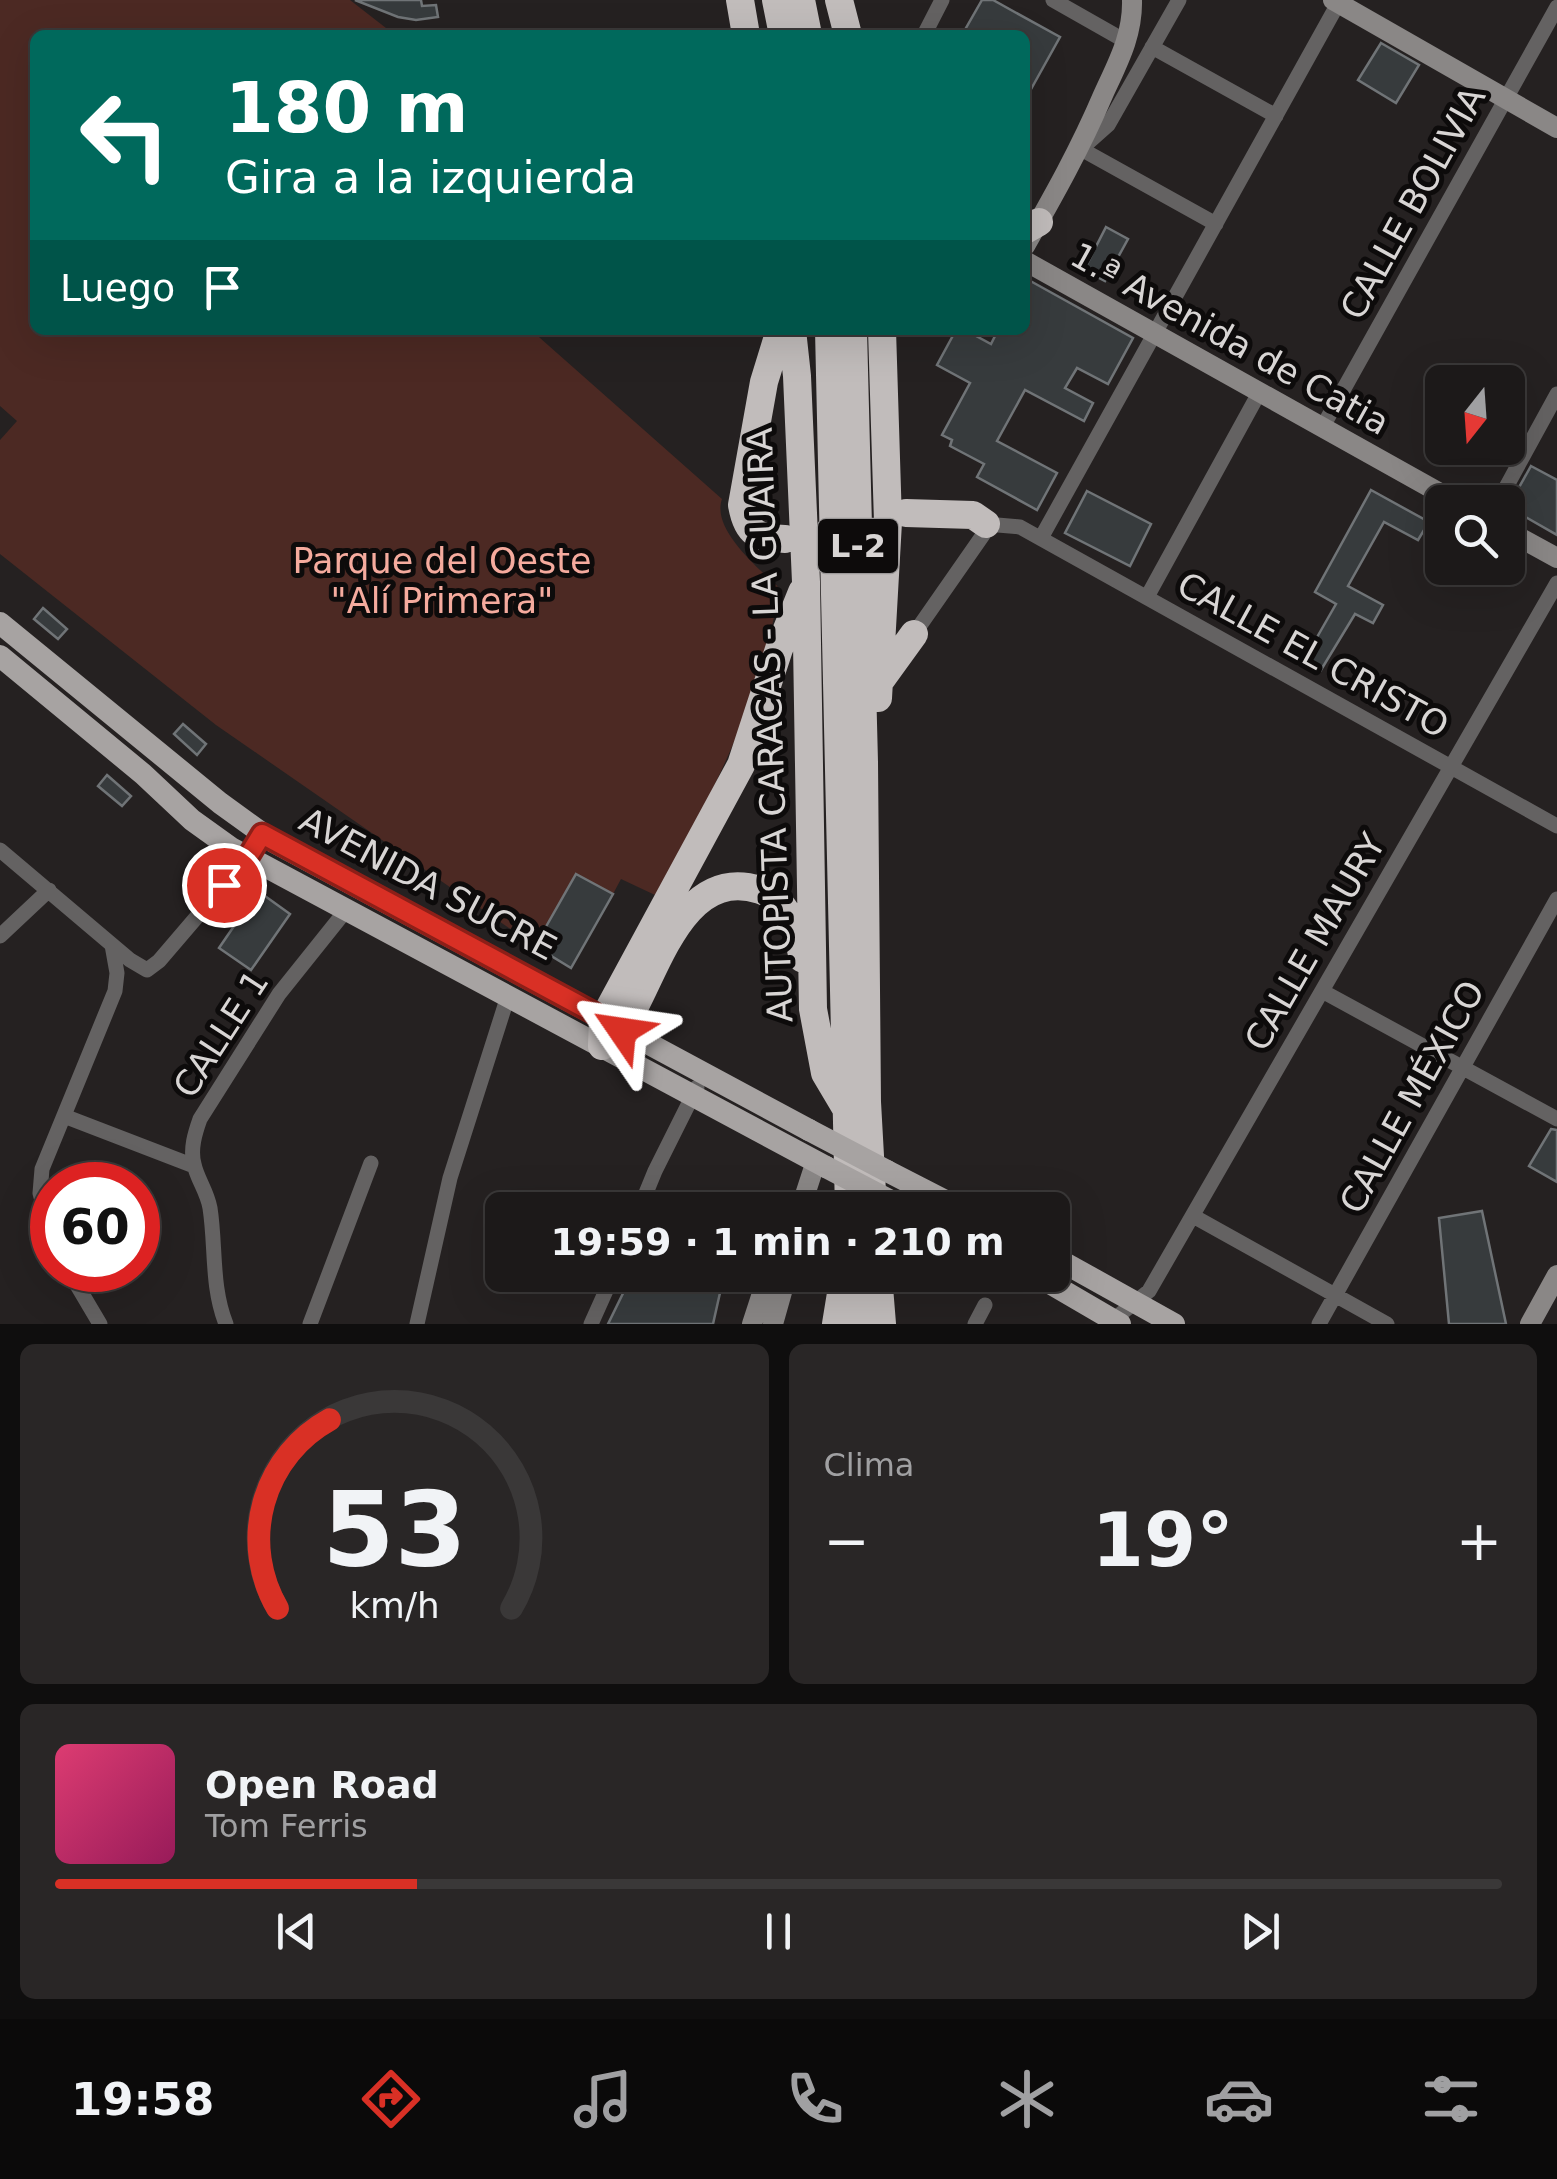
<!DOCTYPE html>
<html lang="es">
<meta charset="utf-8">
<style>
:root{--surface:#1c1919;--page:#292626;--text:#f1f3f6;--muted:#a0a0a2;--line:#3a3838;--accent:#d93025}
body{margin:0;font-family:"DejaVu Sans",sans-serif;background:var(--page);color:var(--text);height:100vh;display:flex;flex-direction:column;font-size:38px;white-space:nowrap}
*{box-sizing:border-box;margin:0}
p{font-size:32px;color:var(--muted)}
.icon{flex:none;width:55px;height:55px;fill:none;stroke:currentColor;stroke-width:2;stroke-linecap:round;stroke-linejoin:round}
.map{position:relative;height:1324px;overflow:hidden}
.details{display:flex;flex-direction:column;gap:20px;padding:20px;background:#0f0e0e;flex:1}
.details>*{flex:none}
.top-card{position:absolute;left:30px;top:30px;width:1000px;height:305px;border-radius:15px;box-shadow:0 10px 40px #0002,0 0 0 2px var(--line);background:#00695c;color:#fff;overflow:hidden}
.needle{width:65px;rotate:197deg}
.fabs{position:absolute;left:1425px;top:365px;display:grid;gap:20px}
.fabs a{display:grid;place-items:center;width:100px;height:100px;border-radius:15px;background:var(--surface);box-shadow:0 10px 40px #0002,0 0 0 2px var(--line);font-size:50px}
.speed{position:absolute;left:30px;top:1162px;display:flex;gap:20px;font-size:50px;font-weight:700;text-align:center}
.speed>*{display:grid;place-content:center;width:130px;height:130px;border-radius:50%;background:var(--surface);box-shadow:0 10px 40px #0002,0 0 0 2px var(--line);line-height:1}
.speed .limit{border:15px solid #d22;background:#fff;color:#111}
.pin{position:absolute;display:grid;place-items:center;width:85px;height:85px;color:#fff;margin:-42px;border:5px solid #fff;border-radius:50%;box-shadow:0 2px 10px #0007}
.me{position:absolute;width:110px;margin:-55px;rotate:302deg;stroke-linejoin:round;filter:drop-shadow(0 0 8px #0008)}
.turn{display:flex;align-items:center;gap:35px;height:210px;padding:0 30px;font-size:45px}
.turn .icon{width:130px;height:130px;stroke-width:2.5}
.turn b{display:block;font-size:70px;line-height:85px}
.then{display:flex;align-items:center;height:95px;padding:0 30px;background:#0003;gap:20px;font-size:38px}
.big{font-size:75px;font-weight:700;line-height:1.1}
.details .card{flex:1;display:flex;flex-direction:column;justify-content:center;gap:15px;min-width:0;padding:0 35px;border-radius:15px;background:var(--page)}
.details .dial{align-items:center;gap:0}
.dial svg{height:260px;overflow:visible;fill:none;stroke:var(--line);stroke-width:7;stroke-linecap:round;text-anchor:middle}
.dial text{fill:var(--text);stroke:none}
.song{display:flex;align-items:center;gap:30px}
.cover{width:120px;height:120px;border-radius:15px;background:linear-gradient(135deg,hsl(340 70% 55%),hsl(330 70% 35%))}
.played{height:10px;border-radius:5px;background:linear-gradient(90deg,var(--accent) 25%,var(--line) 25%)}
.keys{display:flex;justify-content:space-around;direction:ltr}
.heat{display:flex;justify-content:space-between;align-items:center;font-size:55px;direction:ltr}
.details .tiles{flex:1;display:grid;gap:20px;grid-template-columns:1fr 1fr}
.card:last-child{grid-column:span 2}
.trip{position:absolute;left:485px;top:1192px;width:585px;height:100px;border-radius:15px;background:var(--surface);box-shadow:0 10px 40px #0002,0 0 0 2px var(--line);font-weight:700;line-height:100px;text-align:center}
.dock{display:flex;height:160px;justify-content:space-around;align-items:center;background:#0b0a0a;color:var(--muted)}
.dock .icon{width:70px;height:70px}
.dock .current{color:var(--accent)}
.dock b{font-size:45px;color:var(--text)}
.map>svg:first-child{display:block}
</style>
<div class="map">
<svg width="1557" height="1324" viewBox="0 0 1557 1324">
<rect width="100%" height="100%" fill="#252121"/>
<path fill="#4c2923" d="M0 0H350L395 35H35V330H531L722 499C711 530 760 569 780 589 757 708 715 792 655 895L621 879 613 894 576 874 535 946 216 725 0 554V440L17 421 0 406Z"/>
<path fill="#373b3d" stroke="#707477" stroke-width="2.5" d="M355 0H421L422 6 436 5 438 17 416 20 398 17Z
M982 0H993L1060 37 1025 100V35H962Z
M1381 43 1419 65 1396 103 1358 80Z
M1106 227 1128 239 1105 281 1084 270Z
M1025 278 1133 338 1108 384 1077 368 1065 388 1093 403 1084 421 1025 390 997 441 1057 473 1037 510 977 477 984 464 950 446 952 440 942 435 970 383 937 365 956 330H965L991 344 998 330H1025Z
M1531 466 1557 480V535L1508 507Z
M1371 490 1429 522 1418 540 1384 522 1348 586 1383 605 1373 623 1355 614 1321 670 1304 660 1336 604 1315 592Z
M1087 491 1151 524 1130 566 1065 533Z
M43 608 67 629 58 639 34 619Z
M183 724 206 744 197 755 174 734Z
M107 775 131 796 122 806 98 786Z
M576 874 613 894 571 968 535 946Z
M258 891 290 914 251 970 219 948Z
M1551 1129 1557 1130V1182L1529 1166Z
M1482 1211 1506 1324H1449L1439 1218Z
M632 1275H724L713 1324H608Z"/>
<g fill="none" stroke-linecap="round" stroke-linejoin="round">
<path stroke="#646262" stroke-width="15" d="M1053 0 1127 42
M1179 0 1108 125 1081 149 1216 224
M924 35 942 0
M1152 47 1276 116
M1322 428 1557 7
M1498 502 1557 394
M1041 538 1340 0
M1147 597 1259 393
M914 634 983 535 986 524 1020 527 1557 826
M0 850 130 960 147 970 159 961 248 857 262 834
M0 936 49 890
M1322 991 1557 1119
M64 1116 194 1166
M639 1210 655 1171 697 1087
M1193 1216 1387 1324
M52 1239 40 1193 42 1169 115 991 117 973 112 945
M68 1270 100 1324
M1113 1320 1149 1291 1557 583
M226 1324C211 1286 216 1247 210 1208 207 1191 197 1179 194 1164 190 1149 195 1133 200 1119L279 994 347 909
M310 1324 371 1163
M417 1324 450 1178 508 996
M591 1324 613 1275
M975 1324 985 1305
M1319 1324 1557 899"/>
<path stroke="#8a8786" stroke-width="20" d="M1333 0 1557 128
M1025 246C1054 195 1080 149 1103 95 1117 64 1133 36 1132 0
M1025 261 1456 502
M1508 531 1557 558
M800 1210 816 1161
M752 1324 765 1284 771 1275
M773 1324 782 1292 783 1275
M1530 1324 1557 1275"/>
<path stroke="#a7a3a2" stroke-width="22" d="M0 623 220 803 274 842 809 1130
M0 656 143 774 192 820 231 848 826 1167
M887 1171 963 1210
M1052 1256 1174 1324
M1036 1275 1120 1324"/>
<path stroke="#c1bcbb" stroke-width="28" d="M740 0 746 35
M776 0 783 35
M801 0 808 35
M839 0 848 35
M1025 230 1039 222
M780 330 764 382 742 505C747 534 757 538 785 539
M792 330 797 376 806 582 813 1009 825 1073 847 1110
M829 330 849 1210
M853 330 864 762 867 1102 873 1210
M906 513 973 515 986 524
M880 681 914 634
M878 698 888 522 882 330
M602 1046 603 1020 741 765 779 649 802 592
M602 1046C608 1042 616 1037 621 1032 627 1024 631 1013 636 1004 661 956 689 867 760 890 787 899 798 933 803 959
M854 1275 862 1324
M878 1275 882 1324
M836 1324 844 1275"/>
<path stroke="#a7a3a2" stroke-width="22" d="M809 1130 887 1171
M826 1167 908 1210"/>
</g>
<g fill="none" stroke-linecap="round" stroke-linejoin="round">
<g stroke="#8d1f18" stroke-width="25">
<path id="route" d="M224 885 248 857 262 834 592 1012 622 1031"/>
</g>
<use href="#route" stroke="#d93025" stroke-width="18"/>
</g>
<g text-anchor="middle" stroke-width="10" stroke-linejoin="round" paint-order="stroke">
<rect fill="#0d0b0b" stroke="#9b9898" stroke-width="2.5" x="818" y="519" width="80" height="54" rx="8"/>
<g font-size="32" font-weight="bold" fill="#d8d5d4">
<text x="858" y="557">L-2</text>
</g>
<g font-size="35" fill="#d8d5d4" stroke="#0d0b0b">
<text transform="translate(1413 203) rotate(-61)" y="12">CALLE BOLIVIA</text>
<text transform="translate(1230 339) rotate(29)" y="12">1.ª Avenida de Catia</text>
<text transform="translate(1313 655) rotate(29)" y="12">CALLE EL CRISTO</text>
<text transform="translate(770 725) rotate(-92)" y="12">AUTOPISTA CARACAS - LA GUAIRA</text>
<text transform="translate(428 884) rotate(28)" y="12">AVENIDA SUCRE</text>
<text transform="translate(1315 942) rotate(-60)" y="12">CALLE MAURY</text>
<text transform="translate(221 1034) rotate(-57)" y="12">CALLE 1</text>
<text transform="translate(1412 1097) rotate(-61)" y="12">CALLE MÉXICO</text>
</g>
<g font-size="35" fill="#f5ab9e" stroke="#0d0b0b">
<text x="442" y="573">Parque del Oeste<tspan x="442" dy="40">"Alí Primera"</tspan></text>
</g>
</g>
</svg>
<div class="fabs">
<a><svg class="needle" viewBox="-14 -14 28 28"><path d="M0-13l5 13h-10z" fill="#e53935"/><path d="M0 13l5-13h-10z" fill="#a0a0a2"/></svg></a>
<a><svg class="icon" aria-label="search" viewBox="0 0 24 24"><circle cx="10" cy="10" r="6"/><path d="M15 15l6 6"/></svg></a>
</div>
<div class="speed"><div class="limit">60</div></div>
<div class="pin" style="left:224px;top:885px;background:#d93025"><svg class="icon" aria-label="arrive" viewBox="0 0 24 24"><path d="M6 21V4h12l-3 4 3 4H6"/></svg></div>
<svg class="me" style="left:622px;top:1031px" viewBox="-20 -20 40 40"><path d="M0-17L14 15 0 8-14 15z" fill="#d93025" stroke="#fff" stroke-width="4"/></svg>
<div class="trip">19:59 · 1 min · 210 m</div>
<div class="top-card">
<div class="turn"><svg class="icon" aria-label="left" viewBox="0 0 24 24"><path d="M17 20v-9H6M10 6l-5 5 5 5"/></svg><div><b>180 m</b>Gira a la izquierda</div></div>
<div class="then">Luego<svg class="icon" aria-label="arrive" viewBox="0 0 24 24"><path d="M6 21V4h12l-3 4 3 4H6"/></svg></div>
</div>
</div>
<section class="details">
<div class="tiles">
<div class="card dial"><svg viewBox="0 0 100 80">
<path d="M14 69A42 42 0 1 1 86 69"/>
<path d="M14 69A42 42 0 0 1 30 11" stroke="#d93025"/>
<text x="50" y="56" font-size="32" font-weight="700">53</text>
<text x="50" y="72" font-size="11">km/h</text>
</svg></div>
<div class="card"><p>Clima</p>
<div class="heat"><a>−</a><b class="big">19°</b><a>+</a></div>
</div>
<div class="card">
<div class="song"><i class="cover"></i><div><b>Open Road</b><p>Tom Ferris</p></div></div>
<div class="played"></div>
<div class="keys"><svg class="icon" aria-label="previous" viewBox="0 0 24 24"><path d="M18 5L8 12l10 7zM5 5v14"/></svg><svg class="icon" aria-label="pause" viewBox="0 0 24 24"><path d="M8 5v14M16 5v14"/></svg><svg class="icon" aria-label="next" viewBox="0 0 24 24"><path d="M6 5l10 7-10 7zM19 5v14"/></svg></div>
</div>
</div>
</section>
<nav class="dock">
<b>19:58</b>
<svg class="icon current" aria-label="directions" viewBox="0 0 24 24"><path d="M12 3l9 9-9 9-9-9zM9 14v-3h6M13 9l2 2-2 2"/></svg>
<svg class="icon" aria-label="music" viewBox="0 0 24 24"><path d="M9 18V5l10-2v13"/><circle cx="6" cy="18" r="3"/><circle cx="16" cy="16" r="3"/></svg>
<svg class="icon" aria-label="phone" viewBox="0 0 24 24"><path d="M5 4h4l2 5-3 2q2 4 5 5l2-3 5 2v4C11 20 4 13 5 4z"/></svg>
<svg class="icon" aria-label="climate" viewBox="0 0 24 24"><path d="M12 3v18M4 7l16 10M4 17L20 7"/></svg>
<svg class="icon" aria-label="car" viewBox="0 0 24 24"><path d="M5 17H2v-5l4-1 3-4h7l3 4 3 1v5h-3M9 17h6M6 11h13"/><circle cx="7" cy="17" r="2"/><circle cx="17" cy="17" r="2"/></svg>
<svg class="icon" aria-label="filters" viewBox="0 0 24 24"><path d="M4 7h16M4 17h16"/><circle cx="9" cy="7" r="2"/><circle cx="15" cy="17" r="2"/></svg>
</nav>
